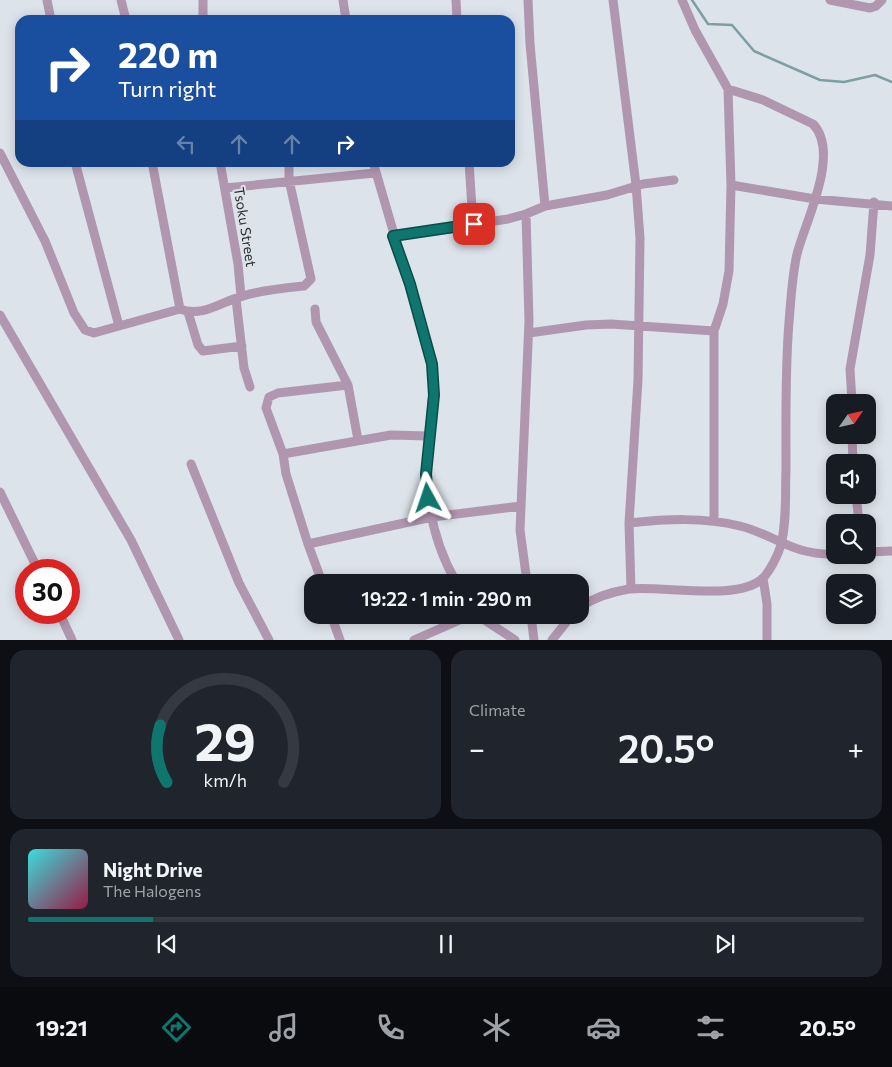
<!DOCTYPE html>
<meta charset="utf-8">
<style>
:root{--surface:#171b24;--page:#20242c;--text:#f1f3f6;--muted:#9ea1a6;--line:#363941;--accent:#0f766e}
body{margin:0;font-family:Commissioner,sans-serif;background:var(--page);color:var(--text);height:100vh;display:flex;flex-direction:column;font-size:19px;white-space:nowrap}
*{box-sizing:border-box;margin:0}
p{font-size:16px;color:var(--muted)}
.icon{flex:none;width:28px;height:28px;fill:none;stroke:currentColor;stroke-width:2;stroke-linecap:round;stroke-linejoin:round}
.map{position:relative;height:640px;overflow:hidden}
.details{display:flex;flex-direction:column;gap:10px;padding:10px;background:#0d0f14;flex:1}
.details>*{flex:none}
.top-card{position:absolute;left:15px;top:15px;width:500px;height:152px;border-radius:15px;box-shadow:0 2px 12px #0003;background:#1a4fa0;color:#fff;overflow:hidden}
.needle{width:32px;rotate:56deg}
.buttons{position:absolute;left:826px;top:394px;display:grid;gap:10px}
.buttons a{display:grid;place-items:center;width:50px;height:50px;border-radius:10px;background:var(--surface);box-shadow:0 2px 12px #0003;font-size:25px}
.speed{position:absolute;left:15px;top:559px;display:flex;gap:10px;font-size:25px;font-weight:700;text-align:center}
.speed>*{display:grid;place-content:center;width:65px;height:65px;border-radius:50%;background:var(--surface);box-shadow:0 2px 12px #0003;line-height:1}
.speed .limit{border:8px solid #d22;background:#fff;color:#111}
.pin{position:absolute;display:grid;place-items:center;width:42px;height:42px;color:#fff;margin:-21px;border-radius:10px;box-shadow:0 2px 8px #0006}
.me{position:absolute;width:55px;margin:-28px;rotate:355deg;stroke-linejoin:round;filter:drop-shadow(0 0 4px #0008)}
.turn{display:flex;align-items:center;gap:18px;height:105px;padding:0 20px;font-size:22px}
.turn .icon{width:65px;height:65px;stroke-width:2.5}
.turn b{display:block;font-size:35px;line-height:42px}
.lanes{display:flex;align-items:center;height:48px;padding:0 20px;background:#0003;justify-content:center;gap:25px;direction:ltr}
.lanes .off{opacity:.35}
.big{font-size:38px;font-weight:600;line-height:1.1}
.details .tile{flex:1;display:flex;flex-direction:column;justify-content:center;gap:8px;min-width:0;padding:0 18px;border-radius:15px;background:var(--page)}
.details .dial{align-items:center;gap:0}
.dial svg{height:130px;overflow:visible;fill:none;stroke:var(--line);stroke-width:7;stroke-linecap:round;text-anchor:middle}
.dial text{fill:var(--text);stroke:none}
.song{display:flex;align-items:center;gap:15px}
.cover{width:60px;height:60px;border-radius:8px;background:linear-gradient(135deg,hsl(180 70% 55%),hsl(340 70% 35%))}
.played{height:5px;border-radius:2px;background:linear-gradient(90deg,var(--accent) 15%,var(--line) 15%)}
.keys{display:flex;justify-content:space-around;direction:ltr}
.heat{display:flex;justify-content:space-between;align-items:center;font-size:28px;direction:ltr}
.details .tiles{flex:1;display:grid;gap:10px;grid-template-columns:1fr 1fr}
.tile:last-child{grid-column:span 2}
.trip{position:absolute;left:304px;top:574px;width:285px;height:50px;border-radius:15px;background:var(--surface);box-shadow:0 2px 12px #0003;font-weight:600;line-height:50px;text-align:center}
.tabs{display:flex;height:80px;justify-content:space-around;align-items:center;background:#090b0e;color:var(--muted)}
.tabs .icon{width:35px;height:35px}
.tabs .on{color:var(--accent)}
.tabs b{font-size:22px;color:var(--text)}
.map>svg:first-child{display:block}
</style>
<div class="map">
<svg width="892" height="640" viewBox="0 0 892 640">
<rect width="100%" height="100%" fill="#dce3ea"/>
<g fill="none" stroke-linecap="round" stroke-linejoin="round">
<path stroke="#7d9ea4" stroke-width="2.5" d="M692 0 708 24 732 25 754 51 820 80 844 82 875 75 892 82"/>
<path stroke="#b196b0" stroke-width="9" d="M47 0 51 20
M121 0 126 20
M203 0V20
M343 0 346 20
M456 0 457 20
M528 0 530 44 545 206
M613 0 636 185 640 238 638 380 629 523 631 589
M682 0 695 30 728 89 731 185 729 271 723 304 714 331V520
M830 0 870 8 876 6 882 0
M0 153 45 241 74 313 85 330 94 333 180 309C203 318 222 301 243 296 262 290 284 288 304 286L311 279 289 180V162
M75 162 119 326
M152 162 180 309
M220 162 238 264 241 296
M373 162 432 364C435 395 430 416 428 445 424 493 432 540 456 582
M469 162 473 224
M731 185 815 199 892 206
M225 188 375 173
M526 214 529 321 520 530 527 582
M393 236 508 219 526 214 545 206 607 195 643 184 674 180
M236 299 244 368 250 387
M315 309 316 322 348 385 358 440
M188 312 198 345 203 351 242 346
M0 315 131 540 179 640
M529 333 586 325 611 324 714 331
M852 402 850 369 870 255 874 202
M852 435 853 462
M283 454 391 435 428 436
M191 464 239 583 269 640
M0 492 38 570
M856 495 859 522
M629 523C667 519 703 517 740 526 778 536 791 555 835 554
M308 544 432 517 521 506
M868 552 892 551
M763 578 767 604V640
M322 582 308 544 286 474 283 454 266 408 269 397 278 393 348 385
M580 607C595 597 611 592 629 589 662 585 739 602 763 578 770 571 778 555 781 545 787 520 785 494 786 469 786 420 785 370 789 322 791 299 792 276 797 254 805 222 841 153 813 124L763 100 728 89
M59 612 72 640
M331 615 340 640
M477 615 515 640
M531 615 534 640
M414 640 471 615
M552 640 572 615"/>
</g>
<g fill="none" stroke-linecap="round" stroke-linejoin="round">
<g stroke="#0a4d48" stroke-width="12">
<path id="route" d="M428 498 426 474 434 395 432 364 410 284 393 236 474 224"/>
</g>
<use href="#route" stroke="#0f766e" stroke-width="9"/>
</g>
<g text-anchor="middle" stroke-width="4" stroke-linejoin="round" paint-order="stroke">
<g font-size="14" fill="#2a2d30" stroke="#dce3ea">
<text transform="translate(245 227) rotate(81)" y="5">Tsoku Street</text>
</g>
</g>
</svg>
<div class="buttons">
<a><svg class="needle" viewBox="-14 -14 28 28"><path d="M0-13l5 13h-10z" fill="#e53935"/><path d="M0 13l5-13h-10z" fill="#9ea1a6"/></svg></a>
<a><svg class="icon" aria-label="sound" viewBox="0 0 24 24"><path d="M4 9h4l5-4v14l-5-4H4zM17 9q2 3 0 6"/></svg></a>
<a><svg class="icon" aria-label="search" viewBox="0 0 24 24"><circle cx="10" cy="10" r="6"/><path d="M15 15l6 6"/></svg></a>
<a><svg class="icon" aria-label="layers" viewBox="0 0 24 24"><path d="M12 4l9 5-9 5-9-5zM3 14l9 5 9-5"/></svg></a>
</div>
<div class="speed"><div class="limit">30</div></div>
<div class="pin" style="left:474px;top:224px;background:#d93025"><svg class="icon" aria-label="arrive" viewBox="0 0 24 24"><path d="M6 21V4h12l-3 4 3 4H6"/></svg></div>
<svg class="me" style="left:428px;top:498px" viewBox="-20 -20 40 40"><path d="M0-17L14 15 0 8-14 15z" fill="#0f766e" stroke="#fff" stroke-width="4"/></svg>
<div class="trip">19:22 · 1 min · 290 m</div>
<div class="top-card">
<div class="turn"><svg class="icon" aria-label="right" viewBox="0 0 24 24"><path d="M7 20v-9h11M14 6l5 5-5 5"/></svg><div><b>220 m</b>Turn right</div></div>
<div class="lanes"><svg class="icon off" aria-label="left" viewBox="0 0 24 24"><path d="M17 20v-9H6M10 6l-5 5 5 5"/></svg><svg class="icon off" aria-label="ahead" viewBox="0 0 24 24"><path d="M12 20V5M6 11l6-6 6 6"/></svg><svg class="icon off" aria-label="ahead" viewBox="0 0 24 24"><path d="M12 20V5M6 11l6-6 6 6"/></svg><svg class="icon" aria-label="right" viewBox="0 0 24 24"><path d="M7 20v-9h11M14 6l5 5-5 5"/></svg></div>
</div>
</div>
<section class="details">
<div class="tiles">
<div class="tile dial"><svg viewBox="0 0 100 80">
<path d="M14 69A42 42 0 1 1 86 69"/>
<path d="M14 69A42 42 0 0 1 10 34" stroke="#0f766e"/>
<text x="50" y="56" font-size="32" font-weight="700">29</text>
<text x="50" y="72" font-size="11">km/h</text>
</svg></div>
<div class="tile"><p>Climate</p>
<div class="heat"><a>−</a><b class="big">20.5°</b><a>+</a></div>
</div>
<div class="tile">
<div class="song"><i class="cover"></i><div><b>Night Drive</b><p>The Halogens</p></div></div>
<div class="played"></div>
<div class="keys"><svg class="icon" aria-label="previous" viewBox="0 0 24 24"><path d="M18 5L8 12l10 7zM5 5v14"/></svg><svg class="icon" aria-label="pause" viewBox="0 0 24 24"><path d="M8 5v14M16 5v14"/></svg><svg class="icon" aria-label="next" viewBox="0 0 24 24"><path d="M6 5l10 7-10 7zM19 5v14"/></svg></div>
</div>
</div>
</section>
<nav class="tabs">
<b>19:21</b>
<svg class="icon on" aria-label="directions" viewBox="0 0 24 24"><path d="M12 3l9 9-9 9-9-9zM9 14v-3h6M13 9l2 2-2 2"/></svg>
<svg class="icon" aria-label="music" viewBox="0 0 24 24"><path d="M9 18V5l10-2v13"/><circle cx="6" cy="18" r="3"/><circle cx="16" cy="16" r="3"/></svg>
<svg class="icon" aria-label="phone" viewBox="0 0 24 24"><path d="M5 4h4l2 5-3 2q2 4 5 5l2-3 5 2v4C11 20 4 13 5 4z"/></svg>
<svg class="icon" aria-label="climate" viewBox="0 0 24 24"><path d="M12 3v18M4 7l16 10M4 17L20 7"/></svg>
<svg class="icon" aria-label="car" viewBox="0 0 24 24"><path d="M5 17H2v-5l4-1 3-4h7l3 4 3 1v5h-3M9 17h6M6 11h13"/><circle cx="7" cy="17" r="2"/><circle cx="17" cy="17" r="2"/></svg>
<svg class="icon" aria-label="filters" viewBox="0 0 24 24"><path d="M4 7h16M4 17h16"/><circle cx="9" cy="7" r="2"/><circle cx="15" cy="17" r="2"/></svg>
<b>20.5°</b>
</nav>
